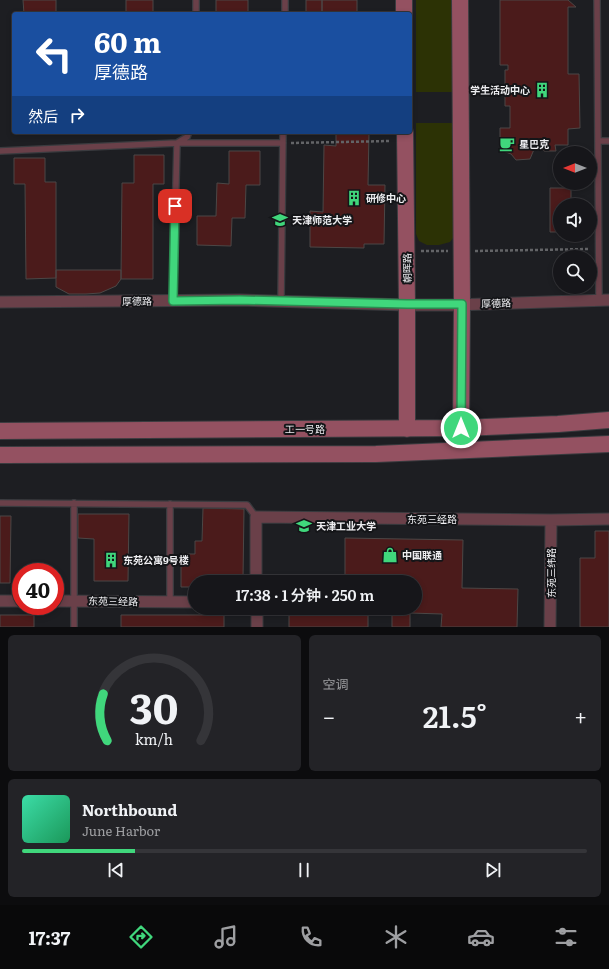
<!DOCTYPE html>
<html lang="zh">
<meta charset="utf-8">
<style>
:root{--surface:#16161a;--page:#232327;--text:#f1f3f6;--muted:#9e9fa2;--line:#353539;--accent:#40d77c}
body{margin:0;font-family:Literata,"Noto Sans SC",serif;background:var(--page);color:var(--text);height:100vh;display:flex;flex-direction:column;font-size:15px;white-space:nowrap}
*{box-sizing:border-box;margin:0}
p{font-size:13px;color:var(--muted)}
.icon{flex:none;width:22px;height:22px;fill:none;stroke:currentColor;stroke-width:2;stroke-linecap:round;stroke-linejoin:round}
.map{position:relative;height:627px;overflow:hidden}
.side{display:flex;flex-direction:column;gap:8px;padding:8px;background:#0c0c0e;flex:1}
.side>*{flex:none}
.guide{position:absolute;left:12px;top:12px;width:400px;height:122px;border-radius:4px;box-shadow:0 2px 6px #0003,0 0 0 1px var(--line);background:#1a4fa0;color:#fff;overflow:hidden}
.needle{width:26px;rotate:270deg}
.buttons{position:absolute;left:553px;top:146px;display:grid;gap:8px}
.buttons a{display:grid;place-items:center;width:44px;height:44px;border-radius:50%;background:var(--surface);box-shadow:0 2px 6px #0003,0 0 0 1px var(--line);font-size:20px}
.speed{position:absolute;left:12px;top:563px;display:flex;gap:8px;font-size:20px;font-weight:700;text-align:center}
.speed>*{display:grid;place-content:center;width:52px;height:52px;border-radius:50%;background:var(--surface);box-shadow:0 2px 6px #0003,0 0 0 1px var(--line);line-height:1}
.speed .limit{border:6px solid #d22;background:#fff;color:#111}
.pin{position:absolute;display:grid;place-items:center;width:34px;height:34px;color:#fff;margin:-17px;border-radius:8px;box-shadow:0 2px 6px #0006}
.me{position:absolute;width:44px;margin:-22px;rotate:0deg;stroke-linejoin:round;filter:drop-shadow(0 0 3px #0008)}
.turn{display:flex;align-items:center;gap:14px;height:84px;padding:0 16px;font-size:18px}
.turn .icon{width:52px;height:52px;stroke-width:2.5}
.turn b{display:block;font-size:28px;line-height:34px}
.then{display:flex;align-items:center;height:38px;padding:0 16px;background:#0003;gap:8px;font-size:15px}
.big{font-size:30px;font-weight:600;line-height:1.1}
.side .card{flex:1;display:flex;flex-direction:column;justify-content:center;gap:6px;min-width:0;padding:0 14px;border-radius:6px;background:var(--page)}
.side .dial{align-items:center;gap:0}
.dial svg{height:104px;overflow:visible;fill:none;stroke:var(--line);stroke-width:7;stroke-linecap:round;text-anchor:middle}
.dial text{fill:var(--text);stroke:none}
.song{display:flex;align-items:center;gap:12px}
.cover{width:48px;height:48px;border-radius:6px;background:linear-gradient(135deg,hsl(160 70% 55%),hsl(150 70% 35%))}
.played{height:4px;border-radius:2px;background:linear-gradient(90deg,var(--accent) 20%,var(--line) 20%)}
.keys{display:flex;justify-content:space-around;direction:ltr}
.heat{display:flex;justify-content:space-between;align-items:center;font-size:22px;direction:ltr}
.side .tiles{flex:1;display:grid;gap:8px;grid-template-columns:1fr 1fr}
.card:last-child{grid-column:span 2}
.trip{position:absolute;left:188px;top:575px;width:234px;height:40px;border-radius:20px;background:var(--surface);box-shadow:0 2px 6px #0003,0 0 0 1px var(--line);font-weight:600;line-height:40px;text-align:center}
.tabs{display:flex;height:64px;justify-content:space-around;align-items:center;background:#09090a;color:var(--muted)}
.tabs .icon{width:28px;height:28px}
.tabs .active{color:var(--accent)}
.tabs b{font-size:18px;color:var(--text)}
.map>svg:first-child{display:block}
</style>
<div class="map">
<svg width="609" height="627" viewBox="0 0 609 627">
<rect width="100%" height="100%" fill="#1d1e22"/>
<path fill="#2c3205" d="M416 0H455V92H416Z
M416 123H457L456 234 450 242 439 245H427L419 241 416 234Z"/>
<path fill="#4b1b1b" stroke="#4c4746" d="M23 0H56V14H24Z
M126 0H153V14H126Z
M216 0H248V14H216Z
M306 0H322V14H306Z
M322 0H357V14H322Z
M500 0H568L576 7H568V74H579L580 128 568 129V145H555L556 151H544L543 147H535L530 159 516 160 511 154 503 151 500 144V128H510V106H505V70H508V65H500Z
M12 43H14V128H13Z
M140 132H165V133L140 134Z
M336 132H369L368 185H385L384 244H364V248L310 247V211L323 212 324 145 336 146Z
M229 151H260V185H246L245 218H232L231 246 197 245V216H216L217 183 229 184Z
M134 155H164V184H153V279H121L122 183H134Z
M14 158H45V182H56V278L26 279 25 184H14Z
M550 188H571V205H560V232H550Z
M56 270H121V279L116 286 100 293 86 294H69L56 287Z
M203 508 244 509 243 578 238 582H195V587H181V554H195V541H202Z
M78 514H129L128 581H94V539L78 538Z
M0 516H11L10 583H0Z
M595 531H609V627H580V558H595Z
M345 538 463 540 462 588 518 589 517 627H441L442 614 410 613V627H392V615L368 614V627H289V608H415V582H345Z
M290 581 329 582H290Z
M0 615H34V627H0Z
M121 615H224V627H121Z"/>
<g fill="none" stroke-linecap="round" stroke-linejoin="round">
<g stroke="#3a3b3f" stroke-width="8">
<path id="lane" d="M597 0 599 300
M196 14V0
M285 14V0
M598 141H609
M0 151 177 143 187 137 189 132
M173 301 177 143H283
M281 301 283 132
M0 503 247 505 256 517
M74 503V627
M170 504V601"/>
</g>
<g stroke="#3a3b3f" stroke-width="13">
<path id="street" d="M0 302 240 300 407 305H453L609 300
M256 582V517L551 520 609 519
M0 601H21
M55 601 195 602
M257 608V627
M550 627 551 520"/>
</g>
<g stroke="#3a3b3f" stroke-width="18">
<path id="secondary" d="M404 0V14
M460 0 462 304 461 428
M405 132 407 305V429
M0 431 461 428 558 424 609 420
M0 455 376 454 609 444"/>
</g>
<path stroke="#636467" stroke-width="2.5" stroke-dasharray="3 2" stroke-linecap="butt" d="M291 143 390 141
M421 251H448
M475 251 590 249"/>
<use href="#lane" stroke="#6a4049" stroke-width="5.5"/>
<use href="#street" stroke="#6a4049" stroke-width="11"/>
<use href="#secondary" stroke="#945161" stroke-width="16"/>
</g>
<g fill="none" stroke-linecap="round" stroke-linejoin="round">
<g stroke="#2a8c51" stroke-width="10">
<path id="route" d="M175 206 173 301 240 300 407 304H462L461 428"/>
</g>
<use href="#route" stroke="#40d77c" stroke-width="7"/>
</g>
<defs>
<g id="building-bare" transform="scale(1.2)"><path d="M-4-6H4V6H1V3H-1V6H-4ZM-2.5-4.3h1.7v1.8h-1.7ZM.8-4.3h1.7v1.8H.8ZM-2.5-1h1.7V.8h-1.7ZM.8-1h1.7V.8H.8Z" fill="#40d77c" stroke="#141518" stroke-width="2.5" paint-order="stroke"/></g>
<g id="cafe-bare" transform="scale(1.2)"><path d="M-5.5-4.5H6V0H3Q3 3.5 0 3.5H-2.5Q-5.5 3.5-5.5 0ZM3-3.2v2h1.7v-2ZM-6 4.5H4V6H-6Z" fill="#40d77c" stroke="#141518" stroke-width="2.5" paint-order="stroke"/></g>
<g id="university-bare" transform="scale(1.2)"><path d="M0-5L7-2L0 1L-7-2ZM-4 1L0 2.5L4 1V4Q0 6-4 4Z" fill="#40d77c" stroke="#141518" stroke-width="2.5" paint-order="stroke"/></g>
<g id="shop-bare" transform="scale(1.2)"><path d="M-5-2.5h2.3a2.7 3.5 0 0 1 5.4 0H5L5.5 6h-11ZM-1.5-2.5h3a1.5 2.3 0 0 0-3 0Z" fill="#40d77c" stroke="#141518" stroke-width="2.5" paint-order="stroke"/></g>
</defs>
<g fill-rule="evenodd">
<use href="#building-bare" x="542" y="90"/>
<use href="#cafe-bare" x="507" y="144"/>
<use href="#building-bare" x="354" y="198"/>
<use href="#university-bare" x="280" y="220"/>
<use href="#university-bare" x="304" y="526"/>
<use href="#shop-bare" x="390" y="555"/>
<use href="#building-bare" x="111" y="560"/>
</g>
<g text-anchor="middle" stroke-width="4" stroke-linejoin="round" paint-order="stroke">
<g font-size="10" font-weight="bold" fill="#eeeef1" stroke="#141518" text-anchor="start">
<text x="530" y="94" text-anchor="end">学生活动中心</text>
<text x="519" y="148">星巴克</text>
<text x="366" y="202">研修中心</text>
<text x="292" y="224">天津师范大学</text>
<text x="316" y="530">天津工业大学</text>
<text x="402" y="559">中国联通</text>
<text x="123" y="564">东苑公寓9号楼</text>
</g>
<g font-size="10" fill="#eeeef1" stroke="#141518">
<text transform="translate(407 268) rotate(-91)" y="4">朝晖路</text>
<text transform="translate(137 301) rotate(-1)" y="4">厚德路</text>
<text transform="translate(496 303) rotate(-2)" y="4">厚德路</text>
<text x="305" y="433">工一号路</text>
<text x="432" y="523">东苑三经路</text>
<text transform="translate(551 573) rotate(-90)" y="4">东苑三纬路</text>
<text transform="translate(113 601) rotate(1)" y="4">东苑三经路</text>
</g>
</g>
</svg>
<div class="buttons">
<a><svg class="needle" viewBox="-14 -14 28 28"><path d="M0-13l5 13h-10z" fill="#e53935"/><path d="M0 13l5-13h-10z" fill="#9e9fa2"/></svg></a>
<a><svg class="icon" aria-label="sound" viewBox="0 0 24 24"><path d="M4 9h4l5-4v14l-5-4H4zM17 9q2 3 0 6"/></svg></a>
<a><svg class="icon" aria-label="search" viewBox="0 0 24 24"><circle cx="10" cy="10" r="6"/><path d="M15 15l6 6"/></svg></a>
</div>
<div class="speed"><div class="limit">40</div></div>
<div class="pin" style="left:175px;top:206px;background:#d93025"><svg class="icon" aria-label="arrive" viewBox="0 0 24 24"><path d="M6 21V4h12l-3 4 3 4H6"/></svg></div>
<svg class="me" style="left:461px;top:428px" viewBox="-20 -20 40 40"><circle r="17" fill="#40d77c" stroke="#fff" stroke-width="3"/><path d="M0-11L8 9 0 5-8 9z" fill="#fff"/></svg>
<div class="trip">17:38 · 1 分钟 · 250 m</div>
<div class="guide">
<div class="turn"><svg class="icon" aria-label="left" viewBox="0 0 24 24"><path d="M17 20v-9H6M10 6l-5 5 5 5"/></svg><div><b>60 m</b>厚德路</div></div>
<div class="then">然后<svg class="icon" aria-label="right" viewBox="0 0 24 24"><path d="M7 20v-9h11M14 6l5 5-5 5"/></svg></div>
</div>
</div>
<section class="side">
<div class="tiles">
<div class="card dial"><svg viewBox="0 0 100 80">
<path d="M14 69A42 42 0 1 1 86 69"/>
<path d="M14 69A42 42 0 0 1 11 33" stroke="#40d77c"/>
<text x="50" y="56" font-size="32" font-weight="700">30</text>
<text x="50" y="72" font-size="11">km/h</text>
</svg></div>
<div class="card"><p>空调</p>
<div class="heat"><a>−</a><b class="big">21.5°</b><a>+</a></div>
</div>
<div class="card">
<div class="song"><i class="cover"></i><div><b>Northbound</b><p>June Harbor</p></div></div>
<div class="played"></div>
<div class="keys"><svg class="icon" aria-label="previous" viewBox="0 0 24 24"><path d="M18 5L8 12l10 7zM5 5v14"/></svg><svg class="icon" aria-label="pause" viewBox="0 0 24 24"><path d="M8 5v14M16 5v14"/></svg><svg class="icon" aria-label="next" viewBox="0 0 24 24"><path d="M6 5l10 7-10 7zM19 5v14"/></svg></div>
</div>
</div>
</section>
<nav class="tabs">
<b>17:37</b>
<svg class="icon active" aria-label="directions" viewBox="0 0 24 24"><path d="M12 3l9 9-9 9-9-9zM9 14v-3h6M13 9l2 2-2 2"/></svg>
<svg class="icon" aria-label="music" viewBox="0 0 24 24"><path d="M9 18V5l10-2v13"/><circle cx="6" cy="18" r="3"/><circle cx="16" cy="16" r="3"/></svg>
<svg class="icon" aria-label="phone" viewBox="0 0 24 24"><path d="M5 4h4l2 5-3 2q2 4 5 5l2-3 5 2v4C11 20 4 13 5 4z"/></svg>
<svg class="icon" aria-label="climate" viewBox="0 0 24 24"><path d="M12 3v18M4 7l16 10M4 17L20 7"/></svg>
<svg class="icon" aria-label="car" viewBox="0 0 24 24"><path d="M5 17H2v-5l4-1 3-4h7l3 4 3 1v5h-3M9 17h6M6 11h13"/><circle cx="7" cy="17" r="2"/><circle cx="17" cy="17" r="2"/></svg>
<svg class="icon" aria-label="filters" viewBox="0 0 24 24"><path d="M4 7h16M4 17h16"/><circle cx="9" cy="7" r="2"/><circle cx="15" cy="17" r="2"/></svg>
</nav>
